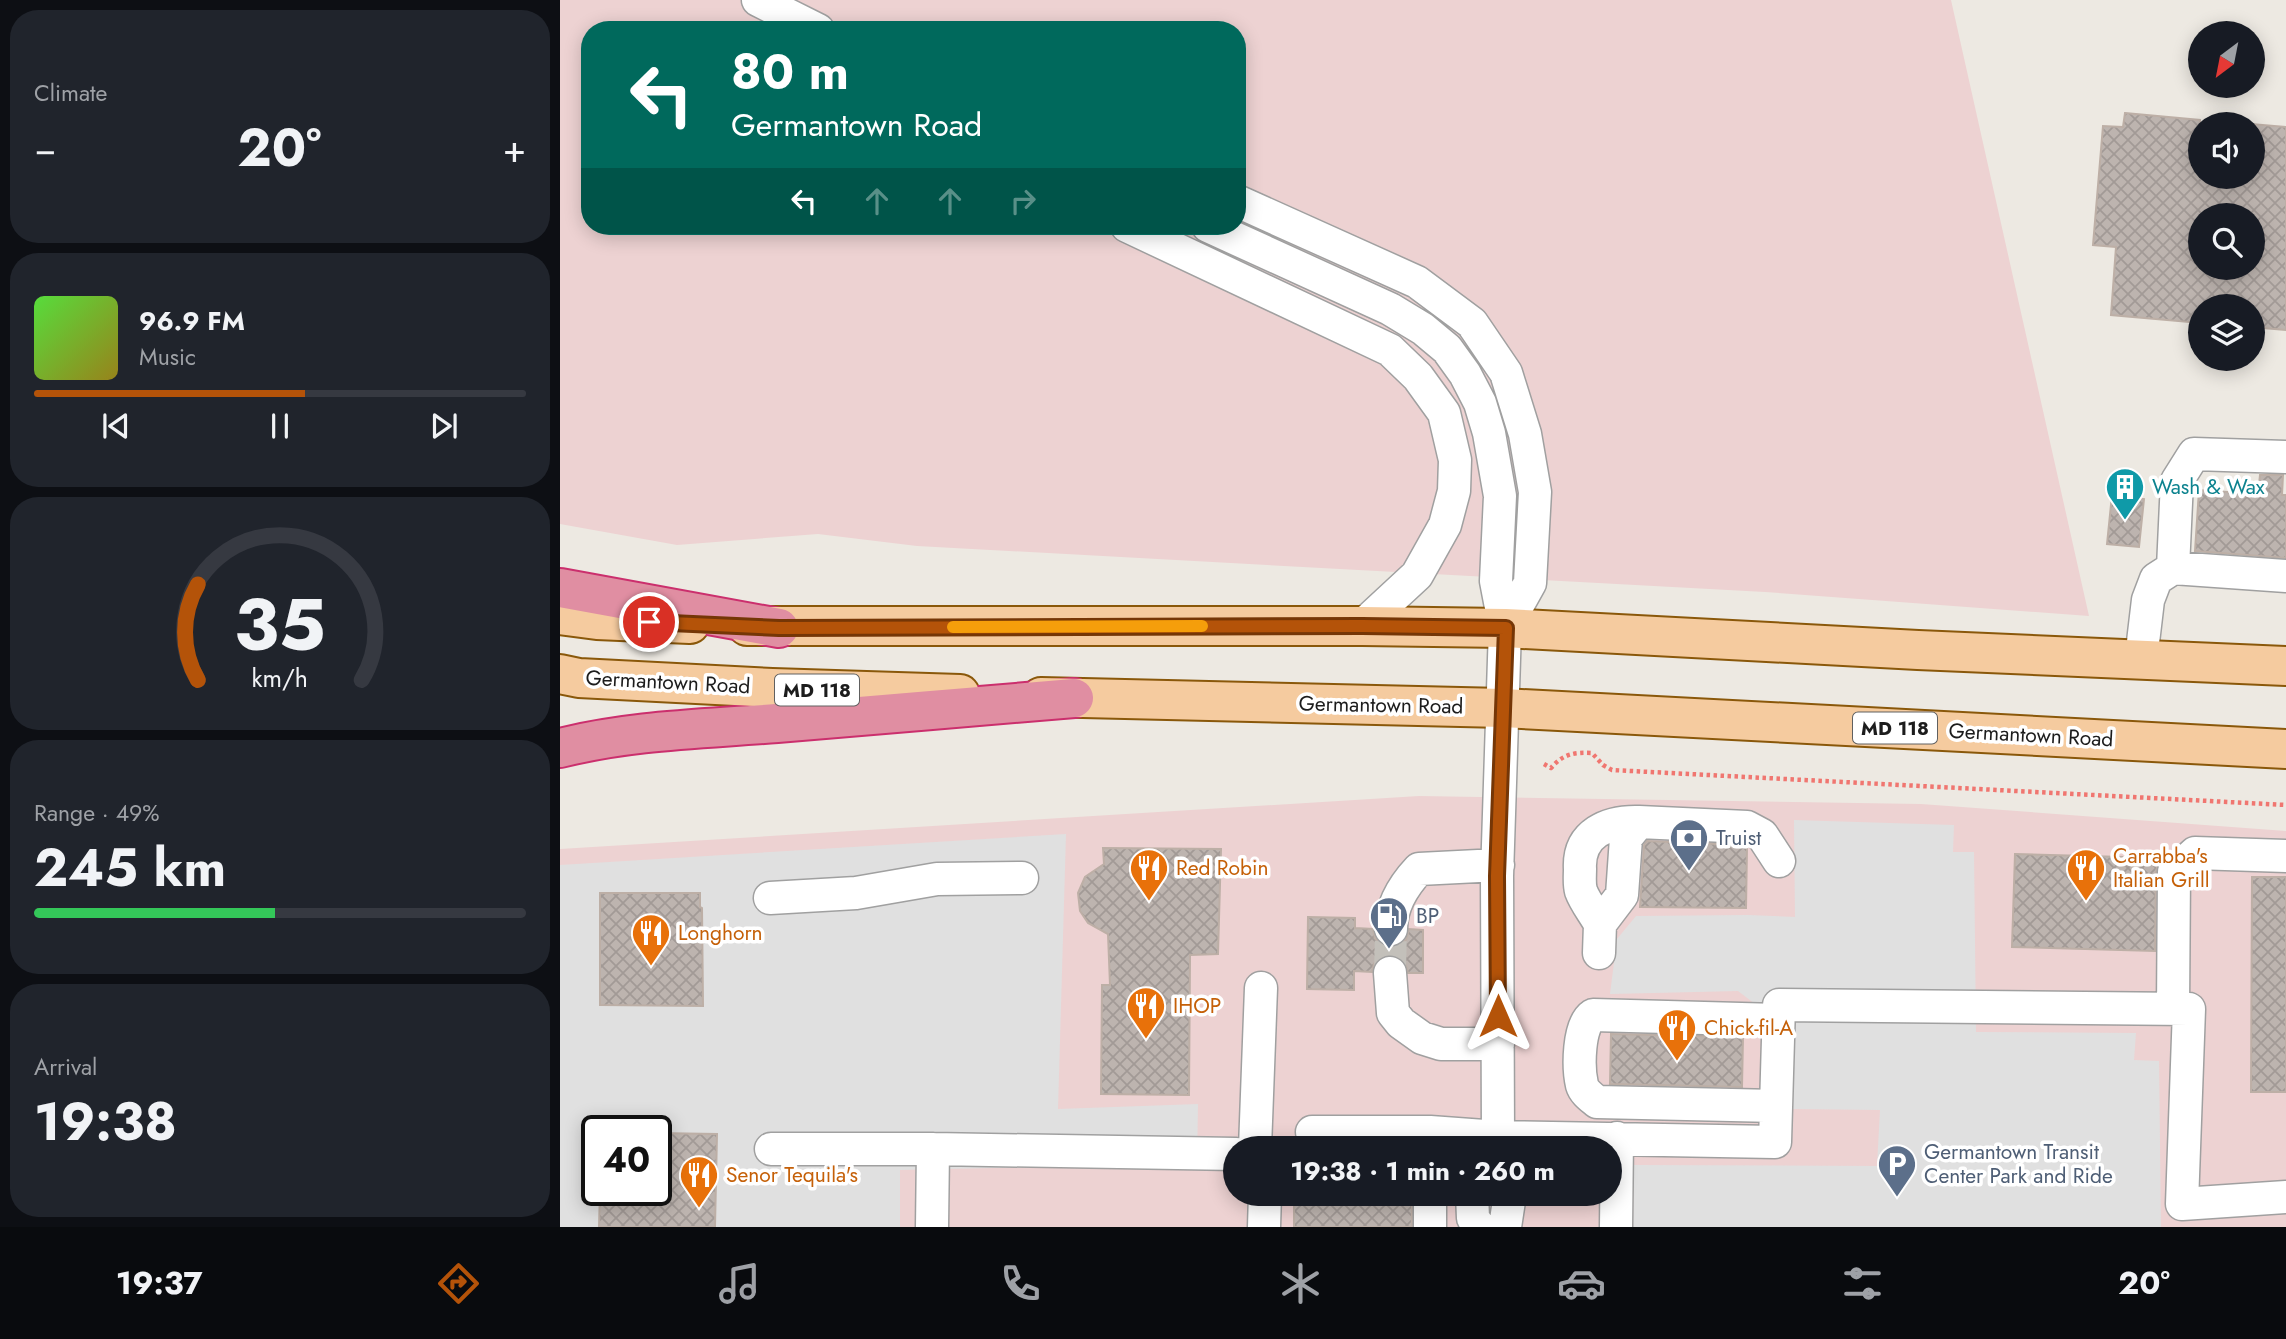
<!DOCTYPE html>
<meta charset="utf-8">
<style>
:root{--surface:#171b24;--page:#20242c;--text:#f1f3f6;--muted:#9ea1a6;--line:#363941;--accent:#b45309}
body{margin:0;font-family:Jost,sans-serif;background:var(--page);color:var(--text);height:100vh;display:flex;flex-direction:column;font-size:26px;white-space:nowrap}
*{box-sizing:border-box;margin:0}
p{font-size:23px;color:var(--muted)}
.icon{flex:none;width:38px;height:38px;fill:none;stroke:currentColor;stroke-width:2;stroke-linecap:round;stroke-linejoin:round}
.map{position:relative;flex:1;overflow:hidden}
.side{display:flex;flex-direction:column;gap:10px;padding:10px;background:#0d0f14;width:560px}
.side>*{flex:none}
.top-card{position:absolute;left:21px;top:21px;width:665px;height:214px;border-radius:28px;box-shadow:0 4px 18px #0003;background:#00695c;color:#fff;overflow:hidden}
.needle{width:46px;rotate:212deg}
.fabs{position:absolute;left:1628px;top:21px;display:grid;gap:14px}
.fabs a{display:grid;place-items:center;width:77px;height:77px;border-radius:50%;background:var(--surface);box-shadow:0 4px 18px #0003;font-size:35px}
.speed{position:absolute;left:21px;top:1115px;display:flex;gap:14px;font-size:35px;font-weight:700;text-align:center}
.speed>*{display:grid;place-content:center;width:91px;height:91px;border-radius:50%;background:var(--surface);box-shadow:0 4px 18px #0003;line-height:1}
.speed .limit{border:4px solid #111;border-radius:10px;background:#fff;color:#111}
.pin{position:absolute;display:grid;place-items:center;width:60px;height:60px;color:#fff;margin:-30px;border:4px solid #fff;border-radius:50%;box-shadow:0 2px 7px #0007}
.me{position:absolute;width:77px;margin:-38px;rotate:0deg;stroke-linejoin:round;filter:drop-shadow(0 0 5px #0008)}
.turn{display:flex;align-items:center;gap:24px;height:147px;padding:0 35px;font-size:32px}
.turn .icon{width:91px;height:91px;stroke-width:2.5}
.turn b{display:block;font-size:49px;line-height:60px}
.lanes{display:flex;align-items:center;height:66px;padding:0 35px;background:#0003;justify-content:center;gap:35px;direction:ltr}
.lanes .off{opacity:.35}
.big{font-size:52px;font-weight:700;line-height:1.1}
.side .tile{flex:1;display:flex;flex-direction:column;justify-content:center;gap:10px;min-width:0;padding:0 24px;border-radius:28px;background:var(--page)}
.side .dial{align-items:center;gap:0}
.dial svg{height:182px;overflow:visible;fill:none;stroke:var(--line);stroke-width:7;stroke-linecap:round;text-anchor:middle}
.dial text{fill:var(--text);stroke:none}
.song{display:flex;align-items:center;gap:21px}
.cover{width:84px;height:84px;border-radius:10px;background:linear-gradient(135deg,hsl(110 70% 55%),hsl(50 70% 35%))}
.played{height:7px;border-radius:4px;background:linear-gradient(90deg,var(--accent) 55%,var(--line) 55%)}
.keys{display:flex;justify-content:space-around;direction:ltr}
.heat{display:flex;justify-content:space-between;align-items:center;font-size:38px;direction:ltr}
.charge{height:10px;border-radius:5px;background:linear-gradient(90deg,#34c759 49%,var(--line) 0)}
.trip{position:absolute;left:663px;top:1136px;width:399px;height:70px;border-radius:35px;background:var(--surface);box-shadow:0 4px 18px #0003;font-weight:700;line-height:70px;text-align:center}
.menu{display:flex;height:112px;justify-content:space-around;align-items:center;background:#090b0e;color:var(--muted)}
.menu .icon{width:49px;height:49px}
.menu .on{color:var(--accent)}
.menu b{font-size:32px;color:var(--text)}
main{display:flex;flex:1;min-height:0}
.map>svg:first-child{display:block}
</style>
<main>
<section class="side">
<div class="tile"><p>Climate</p>
<div class="heat"><a>−</a><b class="big">20°</b><a>+</a></div>
</div>
<div class="tile">
<div class="song"><i class="cover"></i><div><b>96.9 FM</b><p>Music</p></div></div>
<div class="played"></div>
<div class="keys"><svg class="icon" aria-label="previous" viewBox="0 0 24 24"><path d="M18 5L8 12l10 7zM5 5v14"/></svg><svg class="icon" aria-label="pause" viewBox="0 0 24 24"><path d="M8 5v14M16 5v14"/></svg><svg class="icon" aria-label="next" viewBox="0 0 24 24"><path d="M6 5l10 7-10 7zM19 5v14"/></svg></div>
</div>
<div class="tile dial"><svg viewBox="0 0 100 80">
<path d="M14 69A42 42 0 1 1 86 69"/>
<path d="M14 69A42 42 0 0 1 14 27" stroke="#b45309"/>
<text x="50" y="56" font-size="32" font-weight="700">35</text>
<text x="50" y="72" font-size="11">km/h</text>
</svg></div>
<div class="tile"><p>Range · 49%</p><b class="big">245 km</b><div class="charge"></div></div>
<div class="tile"><p>Arrival</p><b class="big">19:38</b></div>
</section>
<div class="map">
<svg width="1726" height="1227" viewBox="0 0 1726 1227">
<defs>
<pattern id="building-cross-hatch" width="8" height="8" patternUnits="userSpaceOnUse" patternTransform="scale(1.75)"><rect width="8" height="8" fill="#bdb4af"/><path d="M0 0l8 8M0 8l8-8" fill="none" stroke="#a29a96"/></pattern>
</defs>
<rect width="100%" height="100%" fill="#ede9e2"/>
<path fill="#edd2d2" fill-rule="evenodd" d="M0 0H1391L1529 616 1205 592 357 546 258 534 117 545 0 524ZM30 30H677V226H30Z
M859 796 1361 804 1726 831V1227H0V849ZM37 1130H96V1190H37ZM676 1148H1050V1194H676Z"/>
<path fill="#e0e0e0" fill-rule="evenodd" d="M1234 820 1394 825 1393 852H1414L1416 1032 1576 1033 1574 1060 1599 1061 1601 1227H1073L1074 1165 1317 1166 1320 1110 1233 1109 1232 1032 1178 991 1050 994 1057 939 1076 916 1188 915 1235 917Z
M506 834 498 1109 638 1104 637 1164 340 1170V1227H0V865ZM37 1130H96V1190H37Z"/>
<path fill="url(#building-cross-hatch)" stroke="#bdafa6" stroke-width="2" fill-rule="evenodd" d="M1565 113 1640 120V177H1692V124L1726 127V330L1692 327V306H1640V323L1551 315 1556 247 1533 245 1543 126 1563 127ZM1640 215H1692V268H1640Z
M1700 475H1723L1722 495H1726V558L1635 551 1639 490 1698 494Z
M1552 495 1584 499 1579 547 1547 544Z
M1087 841 1182 845 1187 848 1186 908 1080 907 1084 845Z
M543 848 661 849 658 954 630 955 629 1095 541 1094 542 985H550L548 934 528 923 520 911 518 893 525 877 544 864Z
M1455 854 1599 858 1596 872 1595 951 1452 947Z
M1692 877H1726V1092H1691Z
M40 893H140V907L142 908 143 1006 40 1005Z
M748 917 795 918V928L813 929 815 938 821 945 829 947 839 946 846 940 849 929 863 930V973H848L845 962 837 956 828 955 819 958 814 964 812 972 794 971V990L747 989Z
M1051 1034 1183 1037 1182 1087 1050 1084Z
M96 1133 157 1134 155 1227H39L40 1190H96Z
M734 1194H852V1227H734Z"/>
<g fill="none" stroke-linecap="round" stroke-linejoin="round">
<path stroke="#c3c0ba" stroke-width="32" stroke-dasharray="32 16" stroke-linecap="butt" d="M830 973 831 929"/>
<g stroke="#a0a0a0" stroke-width="35">
<path id="minor" d="M198 0 258 30
M677 201 857 282 912 323 946 373 965 434 975 492 970 583 945 628
M567 226 830 350 858 377 884 413 895 460 894 491 885 525 857 575 802 626
M648 226 830 309 863 329 887 349 905 374 920 403 929 433 940 496 936 581 945 628 937 876 938 1137 942 1148
M1613 568 1617 481 1634 454 1726 457
M1581 659 1588 600 1596 579 1613 568 1726 576
M210 898 296 893 377 879 462 878
M1040 924C1034 913 1025 902 1021 891 1019 884 1020 876 1020 869 1018 833 1048 821 1079 822
M831 929C831 905 843 886 859 869L938 865
M1039 953 1040 924 1062 895 1066 838 1079 822 1187 827 1202 835 1219 861
M830 973 833 1013 841 1023 862 1038 881 1044H938
M1613 1009 1614 872 1635 853 1726 856
M1216 1106 1037 1102C1031 1097 1024 1092 1022 1085 1018 1068 1018 1025 1033 1015L1218 1020
M752 1132H870L938 1137 1215 1142 1219 1005 1629 1009 1622 1204 1726 1197
M695 1148 701 988
M211 1149H373L676 1154
M870 1194V1227
M912 1194 913 1218 919 1227
M372 1227 373 1149
M704 1227 705 1194
M945 1227 950 1194
M1056 1227 1057 1138"/>
</g>
<g stroke="#8a580a" stroke-width="42">
<path id="major" d="M0 615 37 620 130 624
M187 626H802L945 628 1358 650 1726 666
M0 674 19 678 212 688 400 694
M481 697 943 708 1726 749"/>
</g>
<g stroke="#cb2f6d" stroke-width="42">
<path id="highway" d="M0 588 219 628
M0 748C72 730 143 729 217 723 316 715 415 706 514 698"/>
</g>
<path stroke="#f07670" stroke-width="4.5" stroke-dasharray="3.5 3.5" stroke-linecap="butt" d="M984 764 991 768C1003 754 1014 752 1032 753L1043 765 1052 770 1726 805"/>
<use href="#minor" stroke="#fff" stroke-width="32"/>
<use href="#major" stroke="#f5cb9f" stroke-width="38"/>
<use href="#highway" stroke="#e08ea2" stroke-width="38"/>
</g>
<g fill="none" stroke-linecap="round" stroke-linejoin="round">
<g stroke="#753606" stroke-width="18">
<path id="route" d="M89 622 219 628 802 626 946 628 937 876 938 1016"/>
</g>
<use href="#route" stroke="#b45309" stroke-width="12"/>
<path stroke="#f59e0b" stroke-width="12" d="M393 627 642 626"/>
</g>
<defs>
<g id="building-pin" transform="scale(2.0125)"><path d="M0 17L-7.5 6A9.5 9.5 0 1 1 7.5 6Z" fill="#0f9aa8" stroke="#fff"/><path d="M-4-6H4V6H1V3H-1V6H-4ZM-2.5-4.3h1.7v1.8h-1.7ZM.8-4.3h1.7v1.8H.8ZM-2.5-1h1.7V.8h-1.7ZM.8-1h1.7V.8H.8Z" fill="#fff"/></g>
<g id="bank-pin" transform="scale(2.0125)"><path d="M0 17L-7.5 6A9.5 9.5 0 1 1 7.5 6Z" fill="#5c6f8a" stroke="#fff"/><path d="M-6-4H6V4H-6ZM0-2.3a2.3 2.3 0 1 0 0 4.6a2.3 2.3 0 1 0 0-4.6Z" fill="#fff"/></g>
<g id="restaurant-pin" transform="scale(2.0125)"><path d="M0 17L-7.5 6A9.5 9.5 0 1 1 7.5 6Z" fill="#e8710a" stroke="#fff"/><path d="M-5-6h1v4h1v-4h1v4h1v-4h1v5L-1.5 .5V6h-2V.5L-5-1ZM5-6V6H3V1.5H1.5Q1.5-4 5-6Z" fill="#fff"/></g>
<g id="fuel-pin" transform="scale(2.0125)"><path d="M0 17L-7.5 6A9.5 9.5 0 1 1 7.5 6Z" fill="#5c6f8a" stroke="#fff"/><path d="M-5.5-6h7V0h2V4h1.3V-2.5L3-4.5l.8-.8L6-3V5H2.5V1h-1V6h-7ZM-4.2-4.7v3.2H.2V-4.7Z" fill="#fff"/></g>
<g id="parking-pin" transform="scale(2.0125)"><path d="M0 17L-7.5 6A9.5 9.5 0 1 1 7.5 6Z" fill="#5c6f8a" stroke="#fff"/><path d="M-3.5-5.5H1a3.5 3.5 0 0 1 0 7H-1V5.5H-3.5ZM-1-3.4V-.6H.8a1.4 1.4 0 0 0 0-2.8Z" fill="#fff"/></g>
</defs>
<g fill-rule="evenodd">
<use href="#building-pin" x="1565" y="487"/>
<use href="#bank-pin" x="1129" y="838"/>
<use href="#restaurant-pin" x="589" y="868"/>
<use href="#restaurant-pin" x="1526" y="868"/>
<use href="#fuel-pin" x="829" y="916"/>
<use href="#restaurant-pin" x="91" y="933"/>
<use href="#restaurant-pin" x="586" y="1006"/>
<use href="#restaurant-pin" x="1117" y="1028"/>
<use href="#parking-pin" x="1337" y="1164"/>
<use href="#restaurant-pin" x="139" y="1175"/>
</g>
<g text-anchor="middle" stroke-width="7" stroke-linejoin="round" paint-order="stroke">
<g fill="#fff" stroke="#606060" stroke-width="2">
<rect x="215" y="674.5" width="84" height="31" rx="5"/>
<rect x="1293" y="712.5" width="84" height="31" rx="5"/>
</g>
<g font-size="19" font-weight="bold" fill="#1c1c1c">
<text x="257" y="697">MD 118</text>
<text x="1335" y="735">MD 118</text>
</g>
<g font-size="21" fill="#0d838f" stroke="#fff" text-anchor="start">
<text x="1592" y="494">Wash &amp; Wax</text>
</g>
<g font-size="21" fill="#1c1c1c" stroke="#fff">
<text transform="translate(108 682) rotate(3)" y="7">Germantown Road</text>
<text transform="translate(821 705) rotate(1)" y="7">Germantown Road</text>
<text transform="translate(1471 735) rotate(3)" y="7">Germantown Road</text>
</g>
<g font-size="21" fill="#4e5e75" stroke="#fff" text-anchor="start">
<text x="1156" y="845">Truist</text>
<text x="856" y="923">BP</text>
<text x="1364" y="1159">Germantown Transit<tspan x="1364" dy="24">Center Park and Ride</tspan></text>
</g>
<g font-size="21" fill="#c56008" stroke="#fff" text-anchor="start">
<text x="1553" y="863">Carrabba's<tspan x="1553" dy="24">Italian Grill</tspan></text>
<text x="616" y="875">Red Robin</text>
<text x="118" y="940">Longhorn</text>
<text x="613" y="1013">IHOP</text>
<text x="1144" y="1035">Chick-fil-A</text>
<text x="166" y="1182">Senor Tequila's</text>
</g>
</g>
</svg>
<div class="fabs">
<a><svg class="needle" viewBox="-14 -14 28 28"><path d="M0-13l5 13h-10z" fill="#e53935"/><path d="M0 13l5-13h-10z" fill="#9ea1a6"/></svg></a>
<a><svg class="icon" aria-label="sound" viewBox="0 0 24 24"><path d="M4 9h4l5-4v14l-5-4H4zM17 9q2 3 0 6"/></svg></a>
<a><svg class="icon" aria-label="search" viewBox="0 0 24 24"><circle cx="10" cy="10" r="6"/><path d="M15 15l6 6"/></svg></a>
<a><svg class="icon" aria-label="layers" viewBox="0 0 24 24"><path d="M12 4l9 5-9 5-9-5zM3 14l9 5 9-5"/></svg></a>
</div>
<div class="speed"><div class="limit">40</div></div>
<div class="pin" style="left:89px;top:622px;background:#d93025"><svg class="icon" aria-label="arrive" viewBox="0 0 24 24"><path d="M6 21V4h12l-3 4 3 4H6"/></svg></div>
<svg class="me" style="left:938px;top:1016px" viewBox="-20 -20 40 40"><path d="M0-17L14 15 0 8-14 15z" fill="#b45309" stroke="#fff" stroke-width="4"/></svg>
<div class="trip">19:38 · 1 min · 260 m</div>
<div class="top-card">
<div class="turn"><svg class="icon" aria-label="left" viewBox="0 0 24 24"><path d="M17 20v-9H6M10 6l-5 5 5 5"/></svg><div><b>80 m</b>Germantown Road</div></div>
<div class="lanes"><svg class="icon" aria-label="left" viewBox="0 0 24 24"><path d="M17 20v-9H6M10 6l-5 5 5 5"/></svg><svg class="icon off" aria-label="ahead" viewBox="0 0 24 24"><path d="M12 20V5M6 11l6-6 6 6"/></svg><svg class="icon off" aria-label="ahead" viewBox="0 0 24 24"><path d="M12 20V5M6 11l6-6 6 6"/></svg><svg class="icon off" aria-label="right" viewBox="0 0 24 24"><path d="M7 20v-9h11M14 6l5 5-5 5"/></svg></div>
</div>
</div>
</main>
<nav class="menu">
<b>19:37</b>
<svg class="icon on" aria-label="directions" viewBox="0 0 24 24"><path d="M12 3l9 9-9 9-9-9zM9 14v-3h6M13 9l2 2-2 2"/></svg>
<svg class="icon" aria-label="music" viewBox="0 0 24 24"><path d="M9 18V5l10-2v13"/><circle cx="6" cy="18" r="3"/><circle cx="16" cy="16" r="3"/></svg>
<svg class="icon" aria-label="phone" viewBox="0 0 24 24"><path d="M5 4h4l2 5-3 2q2 4 5 5l2-3 5 2v4C11 20 4 13 5 4z"/></svg>
<svg class="icon" aria-label="climate" viewBox="0 0 24 24"><path d="M12 3v18M4 7l16 10M4 17L20 7"/></svg>
<svg class="icon" aria-label="car" viewBox="0 0 24 24"><path d="M5 17H2v-5l4-1 3-4h7l3 4 3 1v5h-3M9 17h6M6 11h13"/><circle cx="7" cy="17" r="2"/><circle cx="17" cy="17" r="2"/></svg>
<svg class="icon" aria-label="filters" viewBox="0 0 24 24"><path d="M4 7h16M4 17h16"/><circle cx="9" cy="7" r="2"/><circle cx="15" cy="17" r="2"/></svg>
<b>20°</b>
</nav>
